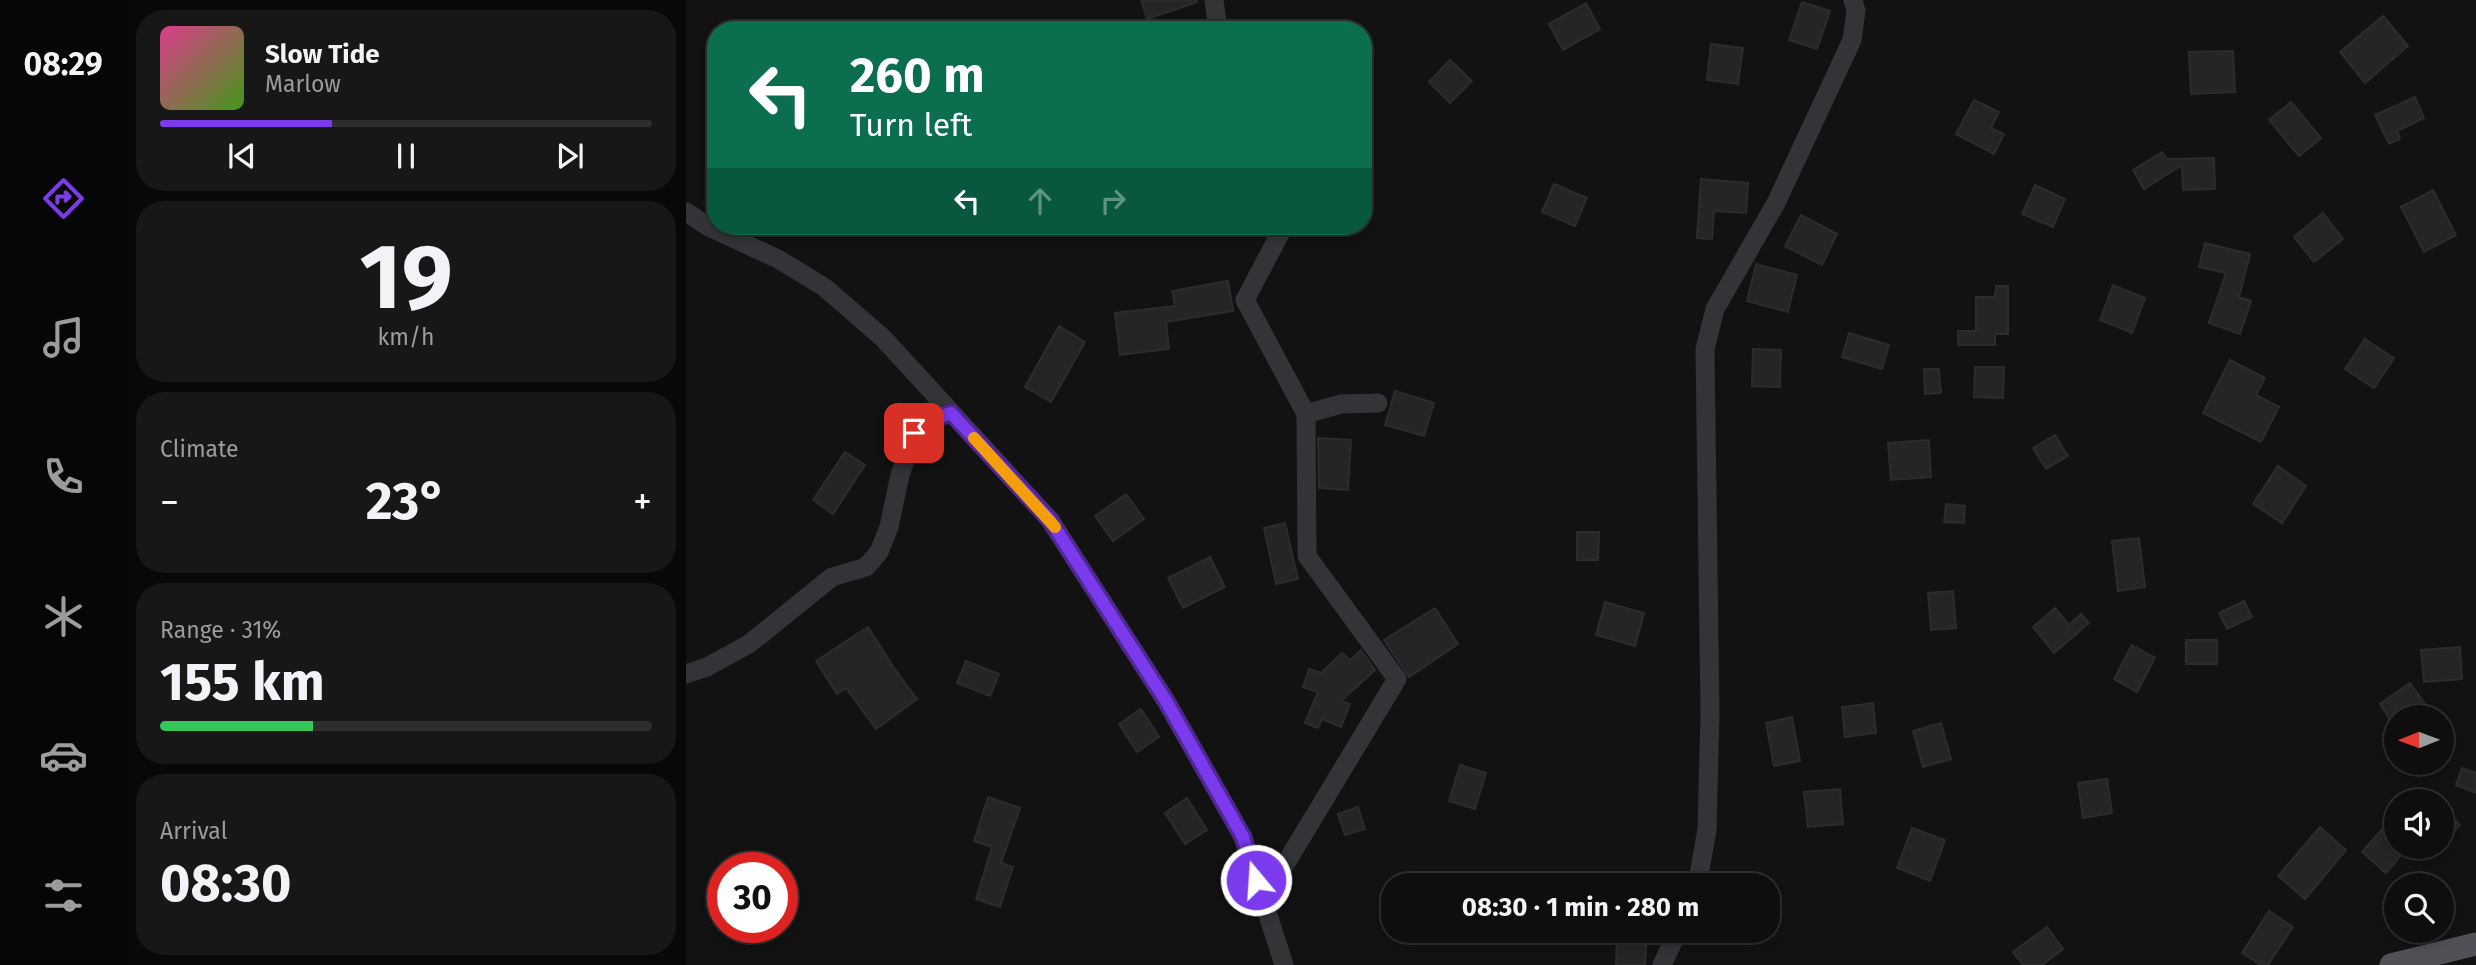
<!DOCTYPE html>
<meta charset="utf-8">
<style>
:root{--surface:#0e0e0e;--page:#171717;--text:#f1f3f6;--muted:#9b9c9e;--line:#2e2e2e;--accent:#7c3aed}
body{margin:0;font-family:"Fira Sans",sans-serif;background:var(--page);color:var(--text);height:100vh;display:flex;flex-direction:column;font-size:26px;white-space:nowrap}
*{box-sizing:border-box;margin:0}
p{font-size:23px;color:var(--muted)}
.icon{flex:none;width:38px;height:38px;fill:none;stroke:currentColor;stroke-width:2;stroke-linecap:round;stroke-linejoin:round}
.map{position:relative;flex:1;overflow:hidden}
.sheet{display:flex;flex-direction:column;gap:10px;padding:10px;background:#080808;width:560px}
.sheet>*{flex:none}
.top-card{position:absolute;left:21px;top:21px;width:665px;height:214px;border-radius:28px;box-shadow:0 4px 10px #0003,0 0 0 2px var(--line);background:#0b6e4f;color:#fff;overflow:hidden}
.needle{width:46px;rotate:269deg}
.controls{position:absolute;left:1698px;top:705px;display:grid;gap:14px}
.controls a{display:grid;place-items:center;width:70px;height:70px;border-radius:50%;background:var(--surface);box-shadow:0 4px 10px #0003,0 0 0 2px var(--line);font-size:35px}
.speed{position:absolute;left:21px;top:852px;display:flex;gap:14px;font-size:35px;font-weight:700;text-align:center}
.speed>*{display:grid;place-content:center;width:91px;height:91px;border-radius:50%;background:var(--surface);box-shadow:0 4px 10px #0003,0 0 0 2px var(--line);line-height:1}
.speed .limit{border:10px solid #d22;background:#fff;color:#111}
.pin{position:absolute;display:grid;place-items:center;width:60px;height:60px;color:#fff;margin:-30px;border-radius:14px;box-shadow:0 4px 10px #0006}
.me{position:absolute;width:77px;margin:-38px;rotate:342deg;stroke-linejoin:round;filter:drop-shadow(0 0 5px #0008)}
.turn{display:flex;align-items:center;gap:24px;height:147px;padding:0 28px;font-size:32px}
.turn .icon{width:91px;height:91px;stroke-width:2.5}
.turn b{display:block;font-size:49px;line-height:60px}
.lanes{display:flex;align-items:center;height:66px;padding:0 28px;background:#0003;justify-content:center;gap:35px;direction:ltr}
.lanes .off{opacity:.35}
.big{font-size:52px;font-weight:700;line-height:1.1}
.sheet .tile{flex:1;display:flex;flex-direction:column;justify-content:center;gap:10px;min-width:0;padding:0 24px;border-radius:28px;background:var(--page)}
.sheet .dial{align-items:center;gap:0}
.dial b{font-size:91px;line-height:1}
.song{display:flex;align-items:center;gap:21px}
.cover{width:84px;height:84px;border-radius:10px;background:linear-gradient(135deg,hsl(330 70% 55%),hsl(100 70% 35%))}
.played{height:7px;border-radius:4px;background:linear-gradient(90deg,var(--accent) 35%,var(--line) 35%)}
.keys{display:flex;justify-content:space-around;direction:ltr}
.heat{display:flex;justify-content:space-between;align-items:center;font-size:38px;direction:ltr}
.charge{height:10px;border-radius:5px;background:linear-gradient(90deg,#34c759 31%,var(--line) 0)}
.trip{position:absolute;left:695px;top:873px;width:399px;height:70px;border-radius:28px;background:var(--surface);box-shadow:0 4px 10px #0003,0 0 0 2px var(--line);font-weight:700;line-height:70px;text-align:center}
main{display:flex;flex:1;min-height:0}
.tabs{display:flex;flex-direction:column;width:126px;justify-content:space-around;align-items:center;background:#060606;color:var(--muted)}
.tabs .icon{width:49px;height:49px}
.tabs .selected{color:var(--accent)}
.tabs b{font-size:32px;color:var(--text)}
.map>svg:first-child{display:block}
</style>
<main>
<nav class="tabs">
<b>08:29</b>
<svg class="icon selected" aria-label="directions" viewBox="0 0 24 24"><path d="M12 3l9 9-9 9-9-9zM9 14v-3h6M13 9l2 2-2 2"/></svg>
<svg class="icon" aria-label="music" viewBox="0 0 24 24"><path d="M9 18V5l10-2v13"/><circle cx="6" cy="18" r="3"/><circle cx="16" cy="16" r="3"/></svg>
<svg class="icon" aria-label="phone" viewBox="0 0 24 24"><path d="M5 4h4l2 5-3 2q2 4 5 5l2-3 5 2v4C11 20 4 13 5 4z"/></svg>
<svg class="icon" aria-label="climate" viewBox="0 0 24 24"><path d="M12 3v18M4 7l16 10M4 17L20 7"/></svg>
<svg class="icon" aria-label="car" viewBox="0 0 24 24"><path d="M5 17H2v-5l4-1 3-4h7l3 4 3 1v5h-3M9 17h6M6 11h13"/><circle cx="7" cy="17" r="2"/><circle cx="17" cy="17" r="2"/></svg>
<svg class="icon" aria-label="filters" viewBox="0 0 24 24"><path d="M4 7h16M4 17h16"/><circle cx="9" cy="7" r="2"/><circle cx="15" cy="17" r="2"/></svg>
</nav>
<section class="sheet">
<div class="tile">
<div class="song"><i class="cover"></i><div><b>Slow Tide</b><p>Marlow</p></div></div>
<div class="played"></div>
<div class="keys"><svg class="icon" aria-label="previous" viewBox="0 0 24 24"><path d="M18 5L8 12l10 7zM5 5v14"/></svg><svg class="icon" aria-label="pause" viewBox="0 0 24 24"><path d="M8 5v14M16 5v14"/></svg><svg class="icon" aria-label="next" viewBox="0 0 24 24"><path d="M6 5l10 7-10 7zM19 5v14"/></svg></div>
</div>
<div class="tile dial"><b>19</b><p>km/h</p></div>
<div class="tile"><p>Climate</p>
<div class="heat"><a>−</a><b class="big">23°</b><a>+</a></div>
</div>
<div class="tile"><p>Range · 31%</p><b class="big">155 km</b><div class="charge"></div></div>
<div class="tile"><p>Arrival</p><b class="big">08:30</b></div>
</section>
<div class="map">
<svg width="1790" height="965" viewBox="0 0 1790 965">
<rect width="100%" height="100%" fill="#121213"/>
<path fill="#252527" stroke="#2c2c2f" stroke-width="2" d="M455 0H511V2L461 19Z
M1116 2 1144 11 1131 49 1103 40Z
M900 3 914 29 877 50 863 24Z
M1697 16 1722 46 1679 83 1654 52Z
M1025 44 1057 48 1052 84 1021 80Z
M1547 51 1549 92 1505 94 1503 52Z
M764 60 786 81 764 103 743 82Z
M1729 97 1738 118 1711 131 1714 139 1703 144 1689 115Z
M1288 100 1313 112 1305 128 1318 134 1308 154 1270 134Z
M1605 102 1635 138 1613 156 1583 120Z
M1476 152 1481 159 1528 158 1529 189 1497 190 1496 165 1458 189 1447 170Z
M1015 179 1062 183 1060 213 1028 211 1026 239 1011 238Z
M868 184 901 198 889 226 856 212Z
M1349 185 1379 199 1367 227 1336 214Z
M1747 190 1770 235 1738 252 1715 207Z
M1637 213 1657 239 1628 262 1608 237Z
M1115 215 1151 234 1136 265 1099 246Z
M1519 243 1564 254 1553 297 1565 301 1554 334 1523 323 1540 273 1513 267Z
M1070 264 1111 275 1102 312 1061 301Z
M542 281 547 311 480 322 483 349 434 355 429 313 489 306 486 291Z
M1427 285 1459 298 1446 333 1414 320Z
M1310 286H1322V334H1309V345H1272V331H1290V297H1309Z
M373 326 399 342 365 402 339 387Z
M1163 333 1203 345 1196 369 1156 357Z
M1679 339 1708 358 1688 388 1659 369Z
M1067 349 1095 350 1094 387 1066 386Z
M1544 360 1579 378 1570 395 1593 407 1575 442 1517 413Z
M1289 367H1318L1317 398 1288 397Z
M1238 369H1253L1255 393 1239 394Z
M709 391 748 403 738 436 699 425Z
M1369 435 1382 456 1360 469 1347 448Z
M632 438 665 440 662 490 633 488Z
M1243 440 1245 477 1205 480 1202 443Z
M159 452 179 465 147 514 127 500Z
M1592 466 1620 486 1596 523 1567 504Z
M440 494 458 519 427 541 409 516Z
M1260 504 1279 506 1278 523 1258 522Z
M599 523 612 579 590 584 578 528Z
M891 532H913L912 560H891Z
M1453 538 1459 587 1432 591 1426 541Z
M524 557 539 587 497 608 482 578Z
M1267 591 1270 628 1245 630 1242 593Z
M1558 601 1566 617 1541 629 1533 613Z
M919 602 958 613 949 646 910 635Z
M749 608 772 644 723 677 698 640Z
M1369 608 1383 625 1395 614 1403 623 1368 653 1347 627Z
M182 627 208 668 231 699 190 729 160 688 151 694 130 661Z
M1500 640H1531V664H1500Z
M1446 645 1469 658 1451 692 1428 679Z
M1774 647 1776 679 1738 682 1735 650Z
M675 650 689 670 655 701 664 704 655 727 636 719 632 728 619 723 632 692 617 687 623 669 635 673 656 653 664 660Z
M280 661 313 674 304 696 271 683Z
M1724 683 1749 718H1703L1694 704Z
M1187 703 1190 733 1159 737 1156 707Z
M455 709 473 737 451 752 433 724Z
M1106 717 1114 761 1088 766 1080 723Z
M1255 723 1265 759 1237 767 1227 731Z
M774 765 800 773 789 809 763 801Z
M1776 768 1790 773V793L1770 785Z
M1421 779 1426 813 1397 818 1392 783Z
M1154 789 1157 824 1122 827 1118 792Z
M302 797 334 808 315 863 327 867 314 907 290 899 306 847 288 841Z
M501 798 521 830 499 844 479 813Z
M1755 805 1774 825 1755 844Z
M672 807 679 829 659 835 652 814Z
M1634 827 1660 850 1619 899 1592 876Z
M1226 828 1259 840 1244 881 1211 868Z
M1696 829 1710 840V847H1722L1700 873 1676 852Z
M1583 911 1607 927 1582 965H1575L1556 953Z
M1361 927 1377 949 1356 965H1337L1327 952Z
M931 931H961L959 965H930Z"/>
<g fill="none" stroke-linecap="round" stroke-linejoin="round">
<path stroke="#333438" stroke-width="19" d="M528 0 532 30
M0 212 23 227 92 259 138 287 197 338 364 520 480 701 557 837 598 965
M620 414 655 404 692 403
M0 674 21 667 63 644 146 577 180 567 193 552 203 527 214 475 228 433 236 423 265 413
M1011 886 1021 830 1024 714 1019 349 1029 309 1090 203 1166 40 1170 11 1167 0
M577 901 711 679 621 556 620 414 559 300 598 226
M976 965 992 931"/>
<path stroke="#4f5157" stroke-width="23" d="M1705 965 1790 944"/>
</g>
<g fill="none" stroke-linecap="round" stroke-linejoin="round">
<g stroke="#51269a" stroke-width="18">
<path id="route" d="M228 433 236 423 265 413 364 520 480 701 557 837 570 880"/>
</g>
<use href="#route" stroke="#7c3aed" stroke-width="12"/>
<path stroke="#f59e0b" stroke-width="12" d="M288 438 369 527"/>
</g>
</svg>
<div class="controls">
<a><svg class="needle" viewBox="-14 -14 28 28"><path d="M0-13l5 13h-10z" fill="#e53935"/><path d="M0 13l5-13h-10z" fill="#9b9c9e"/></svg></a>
<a><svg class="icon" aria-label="sound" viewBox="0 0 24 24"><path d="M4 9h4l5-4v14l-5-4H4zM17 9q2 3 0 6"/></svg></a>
<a><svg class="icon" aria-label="search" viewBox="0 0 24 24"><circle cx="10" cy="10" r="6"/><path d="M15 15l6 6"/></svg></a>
</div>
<div class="speed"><div class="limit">30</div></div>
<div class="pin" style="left:228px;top:433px;background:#d93025"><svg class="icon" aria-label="arrive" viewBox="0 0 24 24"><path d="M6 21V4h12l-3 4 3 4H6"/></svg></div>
<svg class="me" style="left:570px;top:880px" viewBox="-20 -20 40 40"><circle r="17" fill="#7c3aed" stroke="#fff" stroke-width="3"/><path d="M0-11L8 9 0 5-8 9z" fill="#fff"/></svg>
<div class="trip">08:30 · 1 min · 280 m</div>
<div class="top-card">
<div class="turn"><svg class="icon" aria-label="left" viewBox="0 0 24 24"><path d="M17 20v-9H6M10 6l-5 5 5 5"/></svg><div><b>260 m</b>Turn left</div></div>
<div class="lanes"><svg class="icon" aria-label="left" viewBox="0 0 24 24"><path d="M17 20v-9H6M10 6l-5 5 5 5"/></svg><svg class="icon off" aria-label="ahead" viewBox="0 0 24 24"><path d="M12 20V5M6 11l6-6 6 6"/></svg><svg class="icon off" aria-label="right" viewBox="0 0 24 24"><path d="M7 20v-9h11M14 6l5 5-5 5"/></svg></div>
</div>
</div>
</main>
